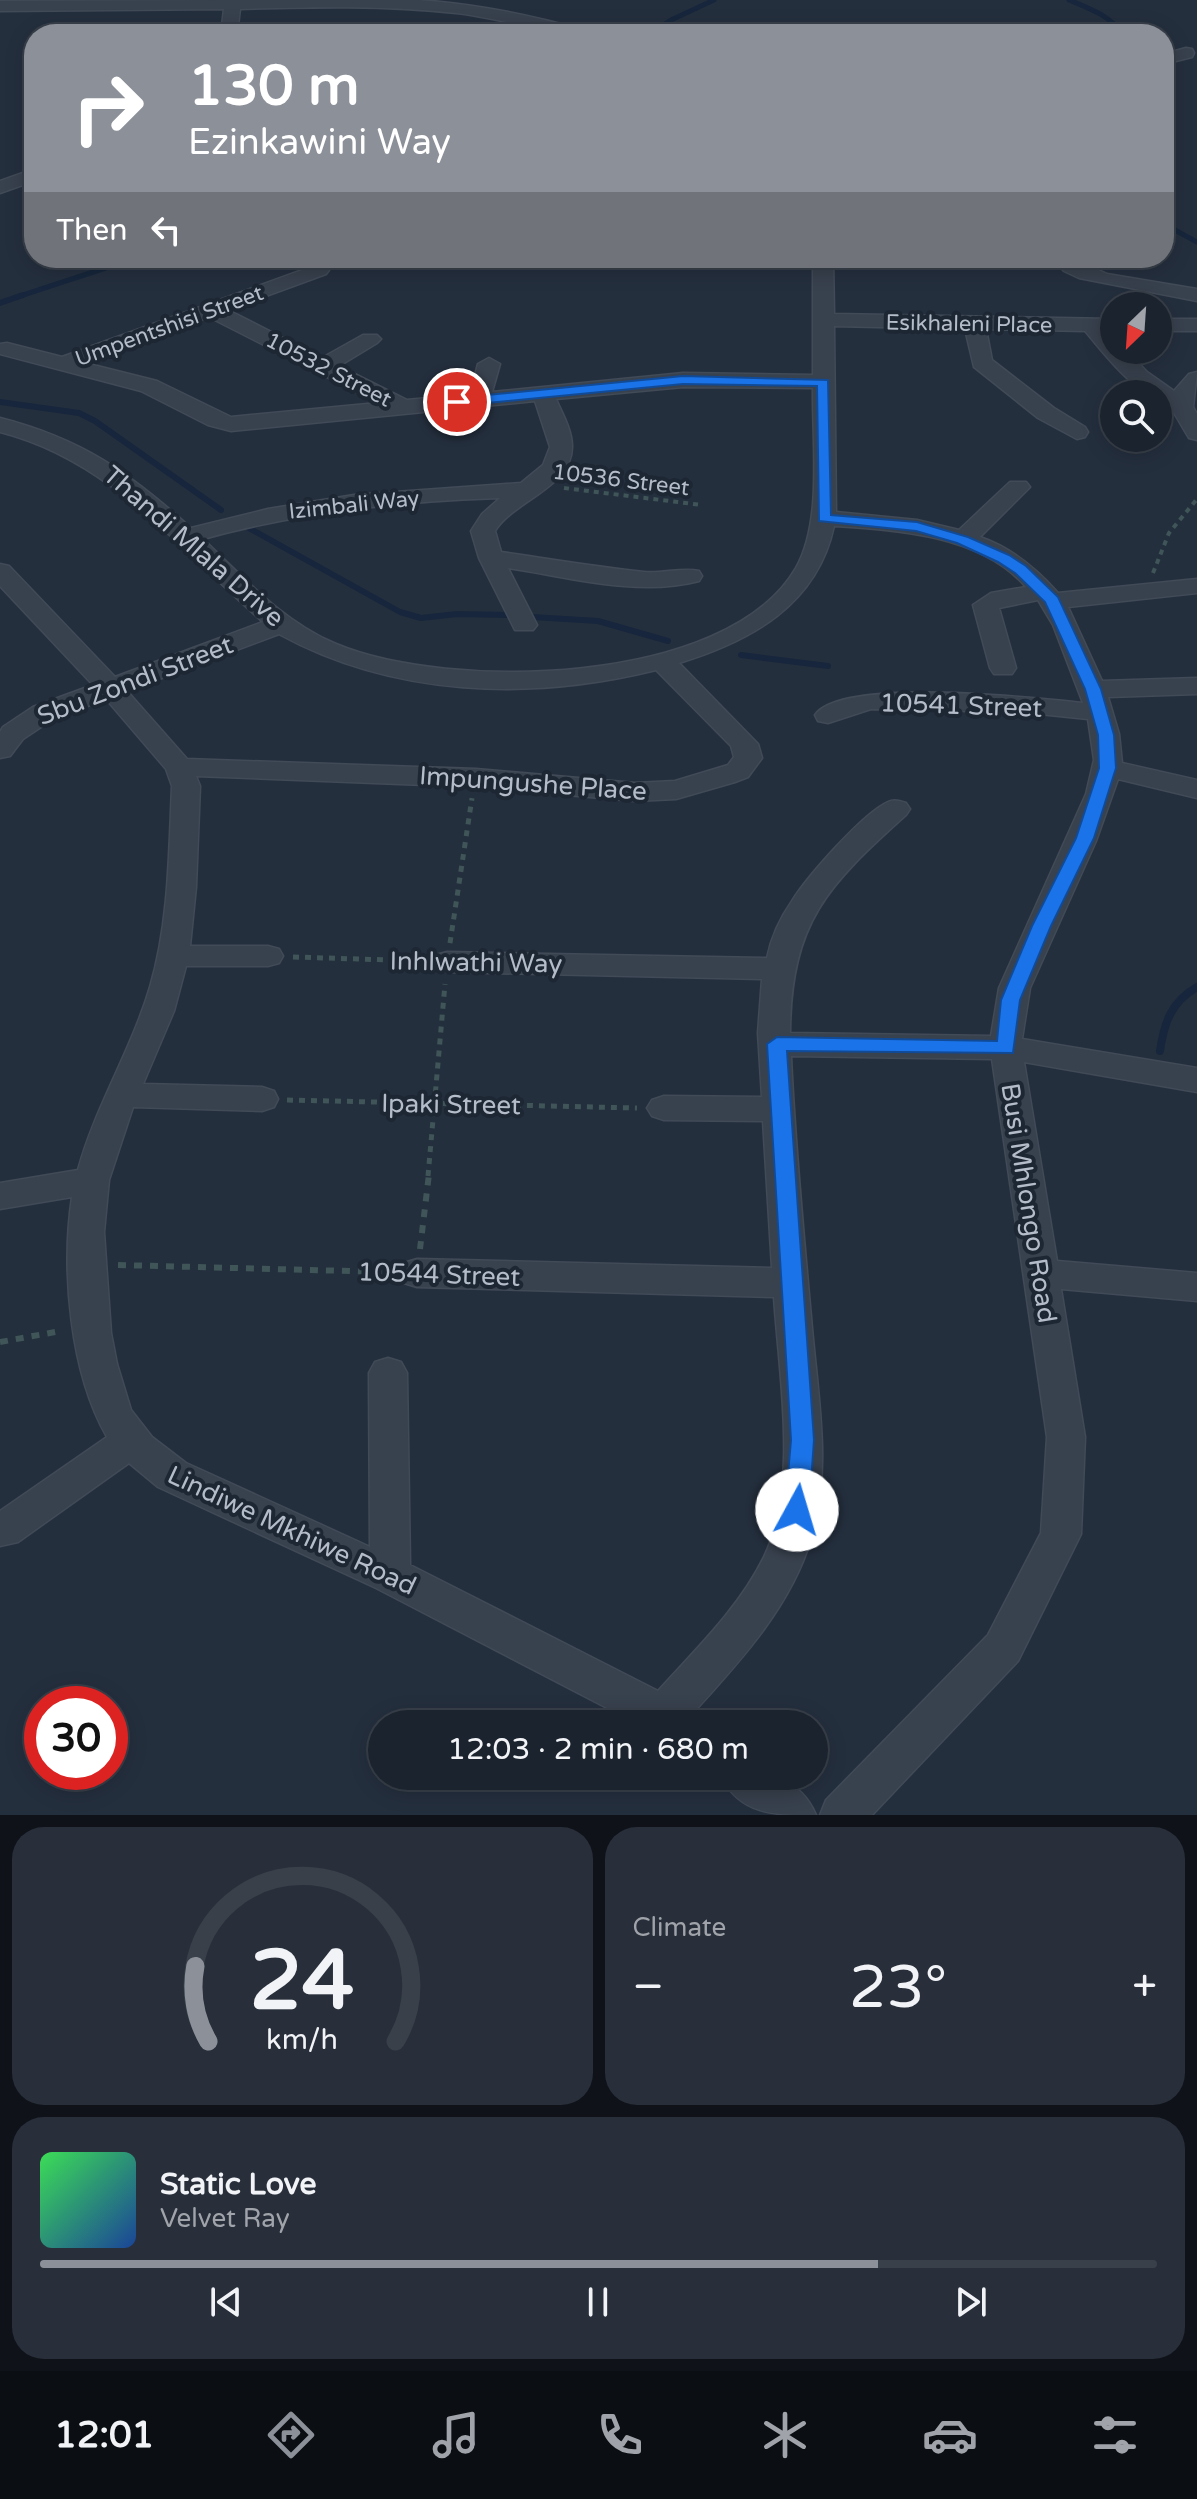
<!DOCTYPE html>
<meta charset="utf-8">
<style>
:root{--surface:#1b232e;--page:#282f3a;--text:#f1f3f6;--muted:#a0a4aa;--line:#39404a;--accent:#8c9099}
body{margin:0;font-family:"Varela Round",sans-serif;background:var(--page);color:var(--text);height:100vh;display:flex;flex-direction:column;font-size:30px;white-space:nowrap}
*{box-sizing:border-box;margin:0}
p{font-size:26px;color:var(--muted)}
.icon{flex:none;width:44px;height:44px;fill:none;stroke:currentColor;stroke-width:2;stroke-linecap:round;stroke-linejoin:round}
.map{position:relative;height:1815px;overflow:hidden}
.drawer{display:flex;flex-direction:column;gap:12px;padding:12px;background:#0f1319;flex:1}
.drawer>*{flex:none}
.guide{position:absolute;left:24px;top:24px;width:1150px;height:244px;border-radius:32px;box-shadow:0 4px 20px #0003,0 0 0 2px var(--line);background:#8c9099;color:#fff;overflow:hidden}
.needle{width:52px;rotate:205deg}
.tools{position:absolute;left:1100px;top:292px;display:grid;gap:16px}
.tools a{display:grid;place-items:center;width:72px;height:72px;border-radius:50%;background:var(--surface);box-shadow:0 4px 20px #0003,0 0 0 2px var(--line);font-size:40px}
.speed{position:absolute;left:24px;top:1686px;display:flex;gap:16px;font-size:40px;font-weight:700;text-align:center}
.speed>*{display:grid;place-content:center;width:104px;height:104px;border-radius:50%;background:var(--surface);box-shadow:0 4px 20px #0003,0 0 0 2px var(--line);line-height:1}
.speed .limit{border:12px solid #d22;background:#fff;color:#111}
.pin{position:absolute;display:grid;place-items:center;width:68px;height:68px;color:#fff;margin:-34px;border:4px solid #fff;border-radius:50%;box-shadow:0 2px 8px #0007}
.me{position:absolute;width:88px;margin:-44px;rotate:6deg;stroke-linejoin:round;filter:drop-shadow(0 0 6px #0008)}
.turn{display:flex;align-items:center;gap:28px;height:168px;padding:0 32px;font-size:36px}
.turn .icon{width:104px;height:104px;stroke-width:2.5}
.turn b{display:block;font-size:56px;line-height:68px}
.then{display:flex;align-items:center;height:76px;padding:0 32px;background:#0003;gap:16px;font-size:30px}
.big{font-size:60px;font-weight:600;line-height:1.1}
.drawer .widget{flex:1;display:flex;flex-direction:column;justify-content:center;gap:12px;min-width:0;padding:0 28px;border-radius:32px;background:var(--page)}
.drawer .dial{align-items:center;gap:0}
.dial svg{height:208px;overflow:visible;fill:none;stroke:var(--line);stroke-width:7;stroke-linecap:round;text-anchor:middle}
.dial text{fill:var(--text);stroke:none}
.song{display:flex;align-items:center;gap:24px}
.cover{width:96px;height:96px;border-radius:12px;background:linear-gradient(135deg,hsl(130 70% 55%),hsl(220 70% 35%))}
.played{height:8px;border-radius:4px;background:linear-gradient(90deg,var(--accent) 75%,var(--line) 75%)}
.keys{display:flex;justify-content:space-around;direction:ltr}
.heat{display:flex;justify-content:space-between;align-items:center;font-size:44px;direction:ltr}
.drawer .tiles{flex:1;display:grid;gap:12px;grid-template-columns:1fr 1fr}
.widget:last-child{grid-column:span 2}
.trip{position:absolute;left:368px;top:1710px;width:460px;height:80px;border-radius:40px;background:var(--surface);box-shadow:0 4px 20px #0003,0 0 0 2px var(--line);font-weight:600;line-height:80px;text-align:center}
.tabs{display:flex;height:128px;justify-content:space-around;align-items:center;background:#0b0e12;color:var(--muted)}
.tabs .icon{width:56px;height:56px}
.tabs .active{color:var(--accent)}
.tabs b{font-size:36px;color:var(--text)}
.map>svg:first-child{display:block}
</style>
<div class="map">
<svg width="1197" height="1815" viewBox="0 0 1197 1815">
<rect width="100%" height="100%" fill="#242f3e"/>
<g fill="none" stroke-linecap="round" stroke-linejoin="round">
<path stroke="#17263c" stroke-width="5" d="M1069 0C1086 7 1114 17 1121 34
M650 34 671 20 714 0
M1164 94 1173 103 1164 114
M1164 224 1197 242
M17 297 136 258"/>
<path stroke="#17263c" stroke-width="6" d="M0 303 23 295
M0 402 79 413 95 421 221 510
M247 527 400 612 421 618 457 614 512 615
M532 617 598 621 668 641
M741 655 828 666"/>
<path stroke="#17263c" stroke-width="8" d="M1160 1051C1164 1023 1171 1002 1197 987"/>
<g stroke="#414a57" stroke-width="3">
<path id="minor" d="M222 0C287 0 353 0 418 0 476 4 531 15 587 31L589 34C544 34 501 18 456 13 384 5 312 7 240 9L237 34H221L224 9 0 11V1Z
M1186 48 1192 49 1194 53 1192 57 1164 64V54Z
M34 169V181L0 193V181Z
M813 258H833L834 314 1114 319V331H1108L1114 337V350H1126L1147 372 1174 391 1189 374 1197 372 1193 407 1197 414V440L1189 438 1173 411 1158 400V394C1133 394 1101 349 1085 331L986 329 992 360 1054 408 1085 427 1088 432 1085 437 1077 439 1038 418 974 367 965 329 834 326 836 512 917 520 959 530 1010 482H1026L1030 487 980 537C1012 548 1036 568 1058 593L1197 579V593L1068 607 1102 681 1197 678V694L1108 697 1119 734 1122 763 1197 780V798L1118 779 1096 841 1030 988 1022 1039 1197 1068V1092L1024 1062 1057 1261 1197 1273V1301L1061 1289 1085 1437 1081 1534 1018 1661 872 1815H820L826 1800 988 1635 1041 1533 1047 1437 992 1059 791 1056C795 1146 804 1237 812 1328 818 1397 832 1472 811 1539 790 1608 739 1662 692 1714L696 1724H638L376 1588 158 1487 129 1463 18 1542 0 1546V1511L107 1437C70 1373 61 1270 72 1197L0 1209V1183L78 1170C95 1107 131 1051 150 987 169 923 169 853 172 786L166 769 106 699 53 719 23 739 10 756 0 758V732L3 727 33 707 93 685 0 586V564L9 566 115 677 263 622C180 550 111 460 0 432V418C82 439 128 472 191 528L268 509 354 495 521 483 543 465 550 447 535 401 231 431 208 425 141 391 0 354V344L7 343 62 357 319 264 326 266 329 270 326 274 228 310 322 358 363 335H377L381 339 377 343 339 366 407 400 470 394 478 364 489 358 500 364 492 392 683 373 813 375ZM209 317 378 403 231 417 157 381 85 363ZM683 387 813 388C812 442 823 520 796 568 727 687 448 691 336 644 283 622 244 578 203 539 300 512 400 501 500 498L482 514 471 531 479 558 515 630H533L537 625 508 568C569 577 638 597 699 581L702 576 699 571C682 567 662 574 644 572 596 567 549 559 501 552L495 531C513 501 573 487 572 446 572 430 562 413 556 399ZM834 526C898 530 981 535 1026 587L991 593 973 605 990 668 994 674H1012L1016 668 999 608 1038 600 1053 625 1083 703C1036 698 841 677 815 715L818 721 828 723 871 709 1020 712 1088 719 1094 760 1086 794 999 988 991 1036 790 1033C791 922 827 886 906 815L910 809 906 803C900 801 894 799 888 802 863 813 807 877 792 901 780 918 771 938 767 958L447 952 436 955 432 962 436 969 447 972 762 979 758 1033 762 1097 664 1096 652 1100 647 1108 652 1116 664 1120 763 1121 772 1268 417 1259 404 1263 399 1273 404 1283 417 1287 774 1297C779 1376 799 1483 764 1557 739 1608 696 1649 658 1691L410 1565 407 1373 401 1362 388 1358 375 1362 369 1373 370 1547 186 1463 152 1437 131 1410 117 1364 111 1333 104 1232 109 1180 133 1107 262 1111 274 1107 278 1099 274 1091 262 1087 143 1084 174 1011 186 966H268L279 963 283 956 279 949 268 946H190L196 887 200 786 196 776 476 787 635 801 676 799 735 782 748 777 762 758 758 744 679 663C751 641 817 605 834 526ZM279 634C394 697 530 701 656 670L731 746 734 757 728 765 675 781 635 783 476 769 187 759 127 691Z
M1052 258H1073L1107 274 1197 289V301L1079 278 1064 271Z
M1158 319H1197V331H1158Z
M721 1776C762 1776 797 1771 816 1815 775 1815 740 1815 721 1776Z"/>
</g>
<path stroke="#3f5557" stroke-width="4" stroke-dasharray="5 5" stroke-linecap="butt" d="M564 488 702 505
M1153 573 1169 533 1197 499"/>
<path stroke="#3f5557" stroke-width="5" stroke-dasharray="6 6" stroke-linecap="butt" d="M450 943 472 798
M293 957 423 961
M287 1100 637 1108
M428 1176 445 984"/>
<path stroke="#3f5557" stroke-width="6" stroke-dasharray="8 8" stroke-linecap="butt" d="M420 1249 429 1174
M118 1265 388 1272
M0 1342 61 1331"/>
<use href="#minor" fill="#38414e" fill-rule="evenodd"/>
</g>
<path fill="#1a73e8" stroke="#114b97" stroke-width="2" d="M683 376 828 380 831 515 917 522 968 537 1009 555 1026 566 1058 597 1101 689 1114 735 1116 768 1094 838 1051 926 1020 1000 1013 1053 787 1051 814 1440 809 1510 805 1518 797 1521 788 1518 785 1510 791 1440 767 1044 777 1037 997 1041 1001 1000 1032 926 1076 838 1099 768 1098 735 1085 689 1045 602 1015 573 998 562 957 543 916 531 819 521 817 386 683 384 457 406 451 402 457 398Z"/>
<g text-anchor="middle" stroke-width="8" stroke-linejoin="round" paint-order="stroke">
<g font-size="22" fill="#b4bcc9" stroke="#1d2633">
<text transform="translate(969 323) rotate(1)" y="8">Esikhaleni Place</text>
<text transform="translate(169 325) rotate(-20)" y="8">Umpentshisi Street</text>
<text transform="translate(329 369) rotate(27)" y="8">10532 Street</text>
<text transform="translate(621 479) rotate(7)" y="8">10536 Street</text>
<text transform="translate(354 504) rotate(-6)" y="8">Izimbali Way</text>
</g>
<g font-size="26" fill="#b4bcc9" stroke="#1d2633">
<text transform="translate(194 546) rotate(41)" y="9">Thandi Mlala Drive</text>
<text transform="translate(135 680) rotate(-21)" y="9">Sbu Zondi Street</text>
<text transform="translate(961 705) rotate(2)" y="9">10541 Street</text>
<text transform="translate(533 783) rotate(4)" y="9">Impungushe Place</text>
<text transform="translate(476 962) rotate(1)" y="9">Inhlwathi Way</text>
<text transform="translate(451 1104) rotate(1)" y="9">Ipaki Street</text>
<text transform="translate(1029 1203) rotate(81)" y="9">Busi Mhlongo Road</text>
<text transform="translate(439 1274) rotate(2)" y="9">10544 Street</text>
<text transform="translate(292 1530) rotate(25)" y="9">Lindiwe Mkhiwe Road</text>
</g>
</g>
</svg>
<div class="tools">
<a><svg class="needle" viewBox="-14 -14 28 28"><path d="M0-13l5 13h-10z" fill="#e53935"/><path d="M0 13l5-13h-10z" fill="#a0a4aa"/></svg></a>
<a><svg class="icon" aria-label="search" viewBox="0 0 24 24"><circle cx="10" cy="10" r="6"/><path d="M15 15l6 6"/></svg></a>
</div>
<div class="speed"><div class="limit">30</div></div>
<div class="pin" style="left:457px;top:402px;background:#d93025"><svg class="icon" aria-label="arrive" viewBox="0 0 24 24"><path d="M6 21V4h12l-3 4 3 4H6"/></svg></div>
<svg class="me" style="left:797px;top:1510px" viewBox="-20 -20 40 40"><circle r="19" fill="#fff"/><path d="M0-13L10 11 0 6-10 11z" fill="#1a73e8"/></svg>
<div class="trip">12:03 · 2 min · 680 m</div>
<div class="guide">
<div class="turn"><svg class="icon" aria-label="right" viewBox="0 0 24 24"><path d="M7 20v-9h11M14 6l5 5-5 5"/></svg><div><b>130 m</b>Ezinkawini Way</div></div>
<div class="then">Then<svg class="icon" aria-label="left" viewBox="0 0 24 24"><path d="M17 20v-9H6M10 6l-5 5 5 5"/></svg></div>
</div>
</div>
<section class="drawer">
<div class="tiles">
<div class="widget dial"><svg viewBox="0 0 100 80">
<path d="M14 69A42 42 0 1 1 86 69"/>
<path d="M14 69A42 42 0 0 1 9 40" stroke="#8c9099"/>
<text x="50" y="56" font-size="32" font-weight="700">24</text>
<text x="50" y="72" font-size="11">km/h</text>
</svg></div>
<div class="widget"><p>Climate</p>
<div class="heat"><a>−</a><b class="big">23°</b><a>+</a></div>
</div>
<div class="widget">
<div class="song"><i class="cover"></i><div><b>Static Love</b><p>Velvet Ray</p></div></div>
<div class="played"></div>
<div class="keys"><svg class="icon" aria-label="previous" viewBox="0 0 24 24"><path d="M18 5L8 12l10 7zM5 5v14"/></svg><svg class="icon" aria-label="pause" viewBox="0 0 24 24"><path d="M8 5v14M16 5v14"/></svg><svg class="icon" aria-label="next" viewBox="0 0 24 24"><path d="M6 5l10 7-10 7zM19 5v14"/></svg></div>
</div>
</div>
</section>
<nav class="tabs">
<b>12:01</b>
<svg class="icon active" aria-label="directions" viewBox="0 0 24 24"><path d="M12 3l9 9-9 9-9-9zM9 14v-3h6M13 9l2 2-2 2"/></svg>
<svg class="icon" aria-label="music" viewBox="0 0 24 24"><path d="M9 18V5l10-2v13"/><circle cx="6" cy="18" r="3"/><circle cx="16" cy="16" r="3"/></svg>
<svg class="icon" aria-label="phone" viewBox="0 0 24 24"><path d="M5 4h4l2 5-3 2q2 4 5 5l2-3 5 2v4C11 20 4 13 5 4z"/></svg>
<svg class="icon" aria-label="climate" viewBox="0 0 24 24"><path d="M12 3v18M4 7l16 10M4 17L20 7"/></svg>
<svg class="icon" aria-label="car" viewBox="0 0 24 24"><path d="M5 17H2v-5l4-1 3-4h7l3 4 3 1v5h-3M9 17h6M6 11h13"/><circle cx="7" cy="17" r="2"/><circle cx="17" cy="17" r="2"/></svg>
<svg class="icon" aria-label="filters" viewBox="0 0 24 24"><path d="M4 7h16M4 17h16"/><circle cx="9" cy="7" r="2"/><circle cx="15" cy="17" r="2"/></svg>
</nav>
